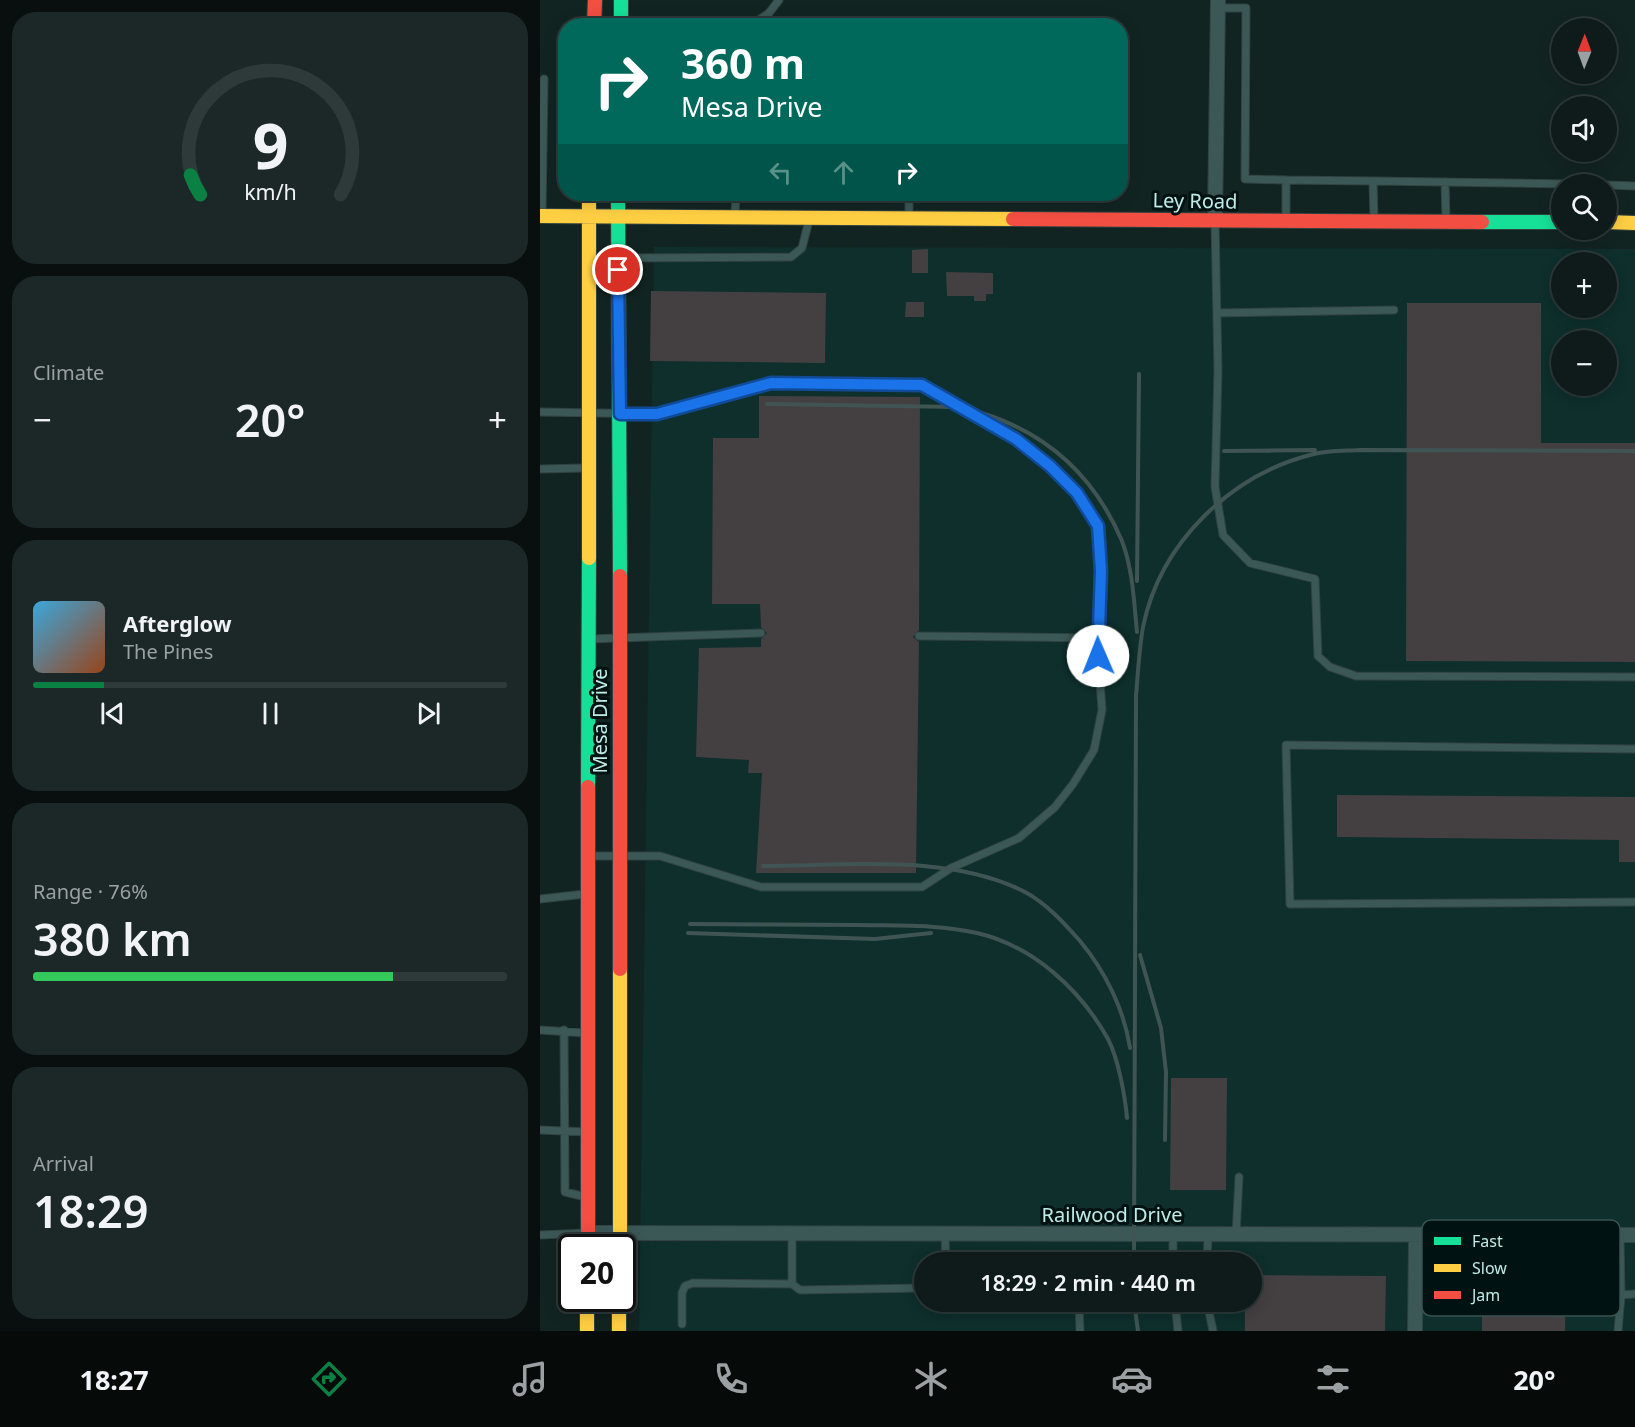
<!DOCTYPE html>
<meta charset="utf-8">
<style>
:root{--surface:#0e1b1a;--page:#1c2827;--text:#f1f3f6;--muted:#9ba1a2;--line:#2e3939;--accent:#0b8043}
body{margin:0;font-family:"Noto Sans",sans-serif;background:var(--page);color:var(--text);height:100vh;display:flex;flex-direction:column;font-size:22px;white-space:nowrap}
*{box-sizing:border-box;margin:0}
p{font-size:20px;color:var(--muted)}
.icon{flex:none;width:33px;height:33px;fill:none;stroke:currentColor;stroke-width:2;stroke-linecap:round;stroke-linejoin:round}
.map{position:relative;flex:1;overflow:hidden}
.drawer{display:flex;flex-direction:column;gap:12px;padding:12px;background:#080f0e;width:540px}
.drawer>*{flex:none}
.banner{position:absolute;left:18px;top:18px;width:570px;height:183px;border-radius:24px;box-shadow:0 3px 15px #0003,0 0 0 2px var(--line);background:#00695c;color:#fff;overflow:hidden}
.needle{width:39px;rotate:1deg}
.buttons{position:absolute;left:1011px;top:18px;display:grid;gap:12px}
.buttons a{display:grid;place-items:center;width:66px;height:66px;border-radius:50%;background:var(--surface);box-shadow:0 3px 15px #0003,0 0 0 2px var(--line);font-size:30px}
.speed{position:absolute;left:18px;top:1234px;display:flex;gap:12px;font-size:30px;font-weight:700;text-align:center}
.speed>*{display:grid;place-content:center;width:78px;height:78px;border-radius:50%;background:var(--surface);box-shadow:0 3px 15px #0003,0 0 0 2px var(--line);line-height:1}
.speed .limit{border:3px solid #111;border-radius:9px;background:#fff;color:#111}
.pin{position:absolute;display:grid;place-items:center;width:51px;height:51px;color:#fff;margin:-26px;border:3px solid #fff;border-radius:50%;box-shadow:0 2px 6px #0007}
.me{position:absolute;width:66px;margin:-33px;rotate:359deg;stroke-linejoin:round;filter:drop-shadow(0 0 4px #0008)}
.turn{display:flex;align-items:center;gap:21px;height:126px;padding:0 24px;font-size:27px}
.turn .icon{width:78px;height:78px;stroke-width:2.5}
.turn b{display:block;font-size:42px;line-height:51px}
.lanes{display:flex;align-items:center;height:57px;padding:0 24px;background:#0003;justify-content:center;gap:30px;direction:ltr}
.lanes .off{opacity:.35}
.big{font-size:45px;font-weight:600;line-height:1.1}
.drawer .tile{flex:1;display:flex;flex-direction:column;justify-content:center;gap:9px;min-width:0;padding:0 21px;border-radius:24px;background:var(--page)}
.drawer .dial{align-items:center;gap:0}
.dial svg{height:156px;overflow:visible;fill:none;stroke:var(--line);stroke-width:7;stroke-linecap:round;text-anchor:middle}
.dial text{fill:var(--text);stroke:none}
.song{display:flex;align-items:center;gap:18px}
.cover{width:72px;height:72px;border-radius:9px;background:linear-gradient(135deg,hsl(200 70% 55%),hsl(20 70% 35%))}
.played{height:6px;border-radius:3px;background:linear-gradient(90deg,var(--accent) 15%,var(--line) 15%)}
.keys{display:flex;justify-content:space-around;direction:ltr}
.heat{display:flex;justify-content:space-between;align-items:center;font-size:33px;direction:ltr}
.charge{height:9px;border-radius:4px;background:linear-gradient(90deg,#34c759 76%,var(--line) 0)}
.trip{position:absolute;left:374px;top:1252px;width:348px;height:60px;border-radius:30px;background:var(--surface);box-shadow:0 3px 15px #0003,0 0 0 2px var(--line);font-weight:600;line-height:60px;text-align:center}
.tab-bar{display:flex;height:96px;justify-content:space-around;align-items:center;background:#060b0a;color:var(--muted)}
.tab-bar .icon{width:42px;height:42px}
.tab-bar .current{color:var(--accent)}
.tab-bar b{font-size:27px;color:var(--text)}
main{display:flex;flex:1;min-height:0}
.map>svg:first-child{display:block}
</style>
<main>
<section class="drawer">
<div class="tile dial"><svg viewBox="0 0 100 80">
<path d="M14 69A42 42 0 1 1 86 69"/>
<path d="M14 69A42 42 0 0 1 9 59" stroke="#0b8043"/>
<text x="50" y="56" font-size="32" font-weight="700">9</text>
<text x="50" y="72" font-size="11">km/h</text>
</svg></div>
<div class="tile"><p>Climate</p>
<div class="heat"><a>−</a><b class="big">20°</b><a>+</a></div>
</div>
<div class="tile">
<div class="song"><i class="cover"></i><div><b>Afterglow</b><p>The Pines</p></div></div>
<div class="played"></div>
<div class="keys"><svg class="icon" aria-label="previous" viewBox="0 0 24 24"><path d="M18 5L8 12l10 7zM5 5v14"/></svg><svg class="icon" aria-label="pause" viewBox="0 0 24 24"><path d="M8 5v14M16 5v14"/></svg><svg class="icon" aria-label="next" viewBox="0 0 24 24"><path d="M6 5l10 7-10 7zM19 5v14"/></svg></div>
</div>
<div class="tile"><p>Range · 76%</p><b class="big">380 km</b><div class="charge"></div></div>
<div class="tile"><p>Arrival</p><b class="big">18:29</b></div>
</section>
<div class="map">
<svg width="1095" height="1331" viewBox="0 0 1095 1331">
<rect width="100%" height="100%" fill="#122422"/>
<path fill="#0e2f2c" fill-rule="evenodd" d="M114 247 1095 249V1331H99ZM1022 262H1066V308H1022ZM1022 340H1066V386H1022ZM384 1263H711V1302H384Z"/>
<path fill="#443f41" d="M388 249V273H372V250Z
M406 272 453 273V294H446V301H434V296H407Z
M111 291 286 293 285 363 110 361Z
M366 302H384V317H365Z
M867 303H1001V443H1095V662L866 661Z
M219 396 380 397 379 630 373 637 379 642 376 873H216L222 773H208L209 760 156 757 159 648 221 647V639L227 633 221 627 220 604H172L173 438H219Z
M797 795 1095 797V862H1079V840L797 837Z
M631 1078H687L686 1190H630Z
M711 1275 846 1276 845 1331H705V1302H711Z
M942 1275 1026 1276 1025 1331H942Z"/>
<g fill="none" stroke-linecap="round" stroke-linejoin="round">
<g stroke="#314240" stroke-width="9">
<path id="lane" d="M678 8H706L705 179 746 180
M210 26 229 13 239 0
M833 181 1030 184
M905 182 906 219
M1066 185 1095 186
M369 194V215
M2 213 4 79
M195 215 196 194
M746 218V180L833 181 834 219
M675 222 678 370 675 487 683 535 710 563 775 579 778 656 790 667 816 676 1095 677
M80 258 251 257 262 248 269 220
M677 313 854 310
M0 412 117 414 231 383 382 385 476 439 510 466 537 493 558 526 561 571 557 638 562 710 554 750 533 784 515 807 479 838 411 868 382 887H221L120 856H51
M0 469 46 468
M379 636 557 638
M49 639 221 633
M1095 749 746 745 750 904 1095 902
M0 899 45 894
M0 1030 46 1033
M24 1030 25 1192 46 1197
M0 1130 47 1132
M252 1234V1284L260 1290 384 1288
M405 1234 406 1263
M0 1235 46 1233
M696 1235 699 1177
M1080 1236 1081 1295
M633 1263V1235
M667 1263 668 1235
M539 1302 540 1331
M635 1302 638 1331
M667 1302 673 1331
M142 1324V1293L145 1286 153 1283 252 1284
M1078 1331 1081 1295 1095 1294"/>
</g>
<g stroke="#314240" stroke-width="16">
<path id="street" d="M675 221 678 0
M48 1233 1095 1235
M875 1331 876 1236"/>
</g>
<g stroke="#314240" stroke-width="16">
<path id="fast" d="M81 0V26
M78 194 80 576
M942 222H1022
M48 787 49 558"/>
</g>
<g stroke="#314240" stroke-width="16">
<path id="slow" d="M0 216 473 219
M1066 222 1095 223
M49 558V194
M80 969V1248
M47 1299V1331
M79 1299V1331"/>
</g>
<g stroke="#314240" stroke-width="16">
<path id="jam" d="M54 26 55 0
M473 219 942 222
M80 576V969
M48 1248V787"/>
</g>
<use href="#lane" stroke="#3b5856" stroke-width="7"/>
<use href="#street" stroke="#3b5856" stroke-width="14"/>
<use href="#fast" stroke="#16e098" stroke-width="14"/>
<use href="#slow" stroke="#ffcf43" stroke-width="14"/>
<use href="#jam" stroke="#f24e42" stroke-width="14"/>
<path stroke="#405553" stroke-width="4" d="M227 404 419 407C496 424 551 468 582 541 593 570 594 602 597 632
M684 451 775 450
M597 581 599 374
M223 866C306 866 410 853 485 892 506 903 525 924 540 941 565 971 584 1009 590 1048
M150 924C206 924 262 925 318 925 358 926 398 924 437 933 493 946 540 989 568 1039 578 1058 585 1095 587 1118
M148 933 335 939 391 933
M600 955 621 1028 626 1072 625 1140
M594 1263 596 696C598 673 599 650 603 627 620 543 691 474 774 454 789 450 805 451 820 450L1095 451
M594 1302 598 1331"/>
</g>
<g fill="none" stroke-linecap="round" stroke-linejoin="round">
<g stroke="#114b97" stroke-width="15">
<path id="route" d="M78 270 80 414H117L231 383 382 385 476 439 510 466 537 493 558 526 561 571 558 656"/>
</g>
<use href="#route" stroke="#1a73e8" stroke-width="10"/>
</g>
<g text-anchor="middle" stroke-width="6" stroke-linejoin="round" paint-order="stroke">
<g font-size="20" fill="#bfece7" stroke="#001211">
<text transform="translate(655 201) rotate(1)" y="7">Ley Road</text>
<text transform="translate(60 721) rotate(-90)" y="7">Mesa Drive</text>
<text x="572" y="1222">Railwood Drive</text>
</g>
</g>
<rect x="882" y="1220" width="198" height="96" rx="9" fill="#001211" stroke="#395351" stroke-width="1.5"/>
<rect x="894" y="1237" width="27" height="8" fill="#16e098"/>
<rect x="894" y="1264" width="27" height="8" fill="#ffcf43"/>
<rect x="894" y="1291" width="27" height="8" fill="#f24e42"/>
<g font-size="16" fill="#bfece7">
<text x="932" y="1247">Fast</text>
<text x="932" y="1274">Slow</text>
<text x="932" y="1301">Jam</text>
</g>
</svg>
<div class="buttons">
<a><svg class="needle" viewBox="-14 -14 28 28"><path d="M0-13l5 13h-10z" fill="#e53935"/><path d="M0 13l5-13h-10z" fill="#9ba1a2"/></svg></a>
<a><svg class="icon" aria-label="sound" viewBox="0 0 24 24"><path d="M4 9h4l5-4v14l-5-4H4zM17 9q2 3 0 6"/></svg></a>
<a><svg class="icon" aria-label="search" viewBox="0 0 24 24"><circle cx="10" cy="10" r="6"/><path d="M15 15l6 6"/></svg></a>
<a>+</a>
<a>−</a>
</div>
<div class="speed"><div class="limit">20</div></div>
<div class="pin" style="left:78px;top:270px;background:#d93025"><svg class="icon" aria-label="arrive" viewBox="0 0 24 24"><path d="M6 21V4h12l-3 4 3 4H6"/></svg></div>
<svg class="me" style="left:558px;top:656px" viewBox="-20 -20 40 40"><circle r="19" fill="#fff"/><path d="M0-13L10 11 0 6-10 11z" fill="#1a73e8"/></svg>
<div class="trip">18:29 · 2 min · 440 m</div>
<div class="banner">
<div class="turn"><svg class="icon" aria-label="right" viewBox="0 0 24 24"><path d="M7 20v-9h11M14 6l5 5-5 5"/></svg><div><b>360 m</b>Mesa Drive</div></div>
<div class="lanes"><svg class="icon off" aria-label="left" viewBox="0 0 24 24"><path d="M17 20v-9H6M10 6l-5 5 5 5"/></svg><svg class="icon off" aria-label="ahead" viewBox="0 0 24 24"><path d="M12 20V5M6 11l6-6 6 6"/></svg><svg class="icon" aria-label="right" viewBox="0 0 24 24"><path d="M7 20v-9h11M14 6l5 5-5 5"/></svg></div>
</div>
</div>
</main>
<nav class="tab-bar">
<b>18:27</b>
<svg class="icon current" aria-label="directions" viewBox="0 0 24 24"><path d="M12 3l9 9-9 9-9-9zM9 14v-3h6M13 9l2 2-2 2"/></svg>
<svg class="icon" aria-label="music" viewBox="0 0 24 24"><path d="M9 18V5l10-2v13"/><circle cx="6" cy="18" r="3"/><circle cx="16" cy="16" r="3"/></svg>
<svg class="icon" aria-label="phone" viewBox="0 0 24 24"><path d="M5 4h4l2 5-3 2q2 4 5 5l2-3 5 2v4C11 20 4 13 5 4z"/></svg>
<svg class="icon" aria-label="climate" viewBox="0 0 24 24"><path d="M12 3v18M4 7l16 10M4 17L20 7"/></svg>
<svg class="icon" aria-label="car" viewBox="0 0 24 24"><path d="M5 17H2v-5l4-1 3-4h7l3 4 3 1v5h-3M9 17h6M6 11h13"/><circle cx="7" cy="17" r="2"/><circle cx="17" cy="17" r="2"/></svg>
<svg class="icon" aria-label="filters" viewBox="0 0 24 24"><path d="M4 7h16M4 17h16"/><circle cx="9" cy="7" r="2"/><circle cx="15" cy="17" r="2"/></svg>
<b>20°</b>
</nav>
